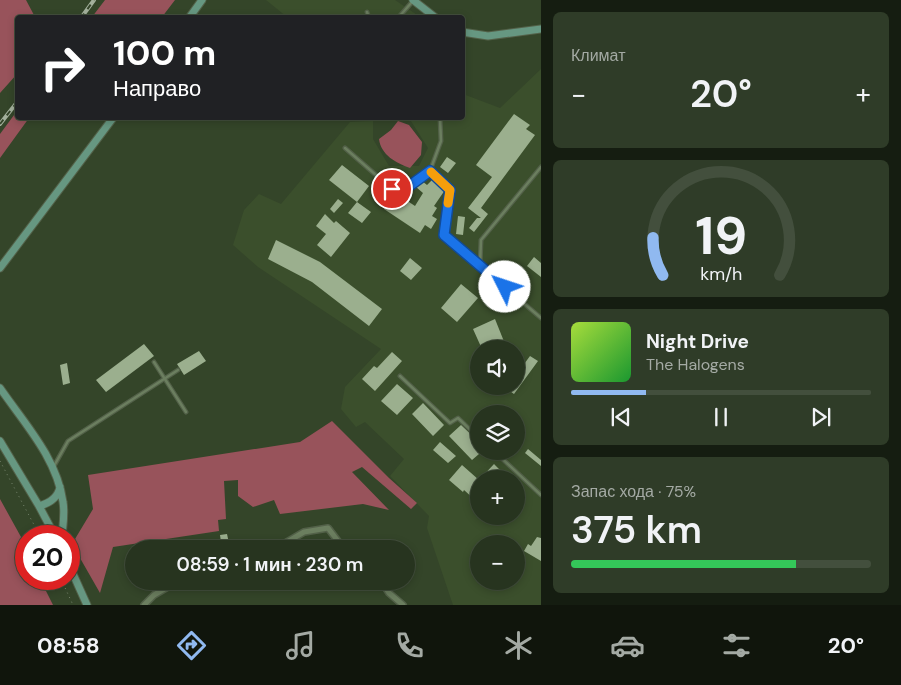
<!DOCTYPE html>
<html lang="ru">
<meta charset="utf-8">
<style>
:root{--surface:#27341f;--page:#2f3c28;--text:#f1f3f6;--muted:#a4aaa4;--line:#434f3d;--accent:#90b9f0}
body{margin:0;font-family:"DM Sans",sans-serif;background:var(--page);color:var(--text);height:100vh;display:flex;flex-direction:column;font-size:19px;white-space:nowrap}
*{box-sizing:border-box;margin:0}
p{font-size:16px;color:var(--muted)}
.icon{flex:none;width:28px;height:28px;fill:none;stroke:currentColor;stroke-width:2;stroke-linecap:round;stroke-linejoin:round}
.map{position:relative;flex:1;overflow:hidden}
.side{display:flex;flex-direction:column;gap:12px;padding:12px;background:#151d11;width:360px}
.side>*{flex:none}
.hud{position:absolute;left:15px;top:15px;width:450px;height:105px;border-radius:5px;box-shadow:0 2px 8px #0003,0 0 0 1px var(--line);background:#202124;color:#fff;overflow:hidden}
.buttons{position:absolute;left:470px;top:340px;display:grid;gap:10px}
.buttons a{display:grid;place-items:center;width:55px;height:55px;border-radius:50%;background:var(--surface);box-shadow:0 2px 8px #0003,0 0 0 1px var(--line);font-size:25px}
.speed{position:absolute;left:15px;top:525px;display:flex;gap:10px;font-size:25px;font-weight:700;text-align:center}
.speed>*{display:grid;place-content:center;width:65px;height:65px;border-radius:50%;background:var(--surface);box-shadow:0 2px 8px #0003,0 0 0 1px var(--line);line-height:1}
.speed .limit{border:8px solid #d22;background:#fff;color:#111}
.pin{position:absolute;display:grid;place-items:center;width:42px;height:42px;color:#fff;margin:-21px;border:2px solid #fff;border-radius:50%;box-shadow:0 1px 5px #0007}
.me{position:absolute;width:55px;margin:-28px;rotate:311deg;stroke-linejoin:round;filter:drop-shadow(0 0 4px #0008)}
.turn{display:flex;align-items:center;gap:18px;height:105px;padding:0 15px;font-size:22px}
.turn .icon{width:65px;height:65px;stroke-width:2.5}
.turn b{display:block;font-size:35px;line-height:42px}
.big{font-size:38px;font-weight:600;line-height:1.1}
.side .tile{flex:1;display:flex;flex-direction:column;justify-content:center;gap:8px;min-width:0;padding:0 18px;border-radius:8px;background:var(--page)}
.side .dial{align-items:center;gap:0}
.dial svg{height:130px;overflow:visible;fill:none;stroke:var(--line);stroke-width:7;stroke-linecap:round;text-anchor:middle}
.dial text{fill:var(--text);stroke:none}
.song{display:flex;align-items:center;gap:15px}
.cover{width:60px;height:60px;border-radius:8px;background:linear-gradient(135deg,hsl(80 70% 55%),hsl(130 70% 35%))}
.played{height:5px;border-radius:2px;background:linear-gradient(90deg,var(--accent) 25%,var(--line) 25%)}
.keys{display:flex;justify-content:space-around;direction:ltr}
.heat{display:flex;justify-content:space-between;align-items:center;font-size:28px;direction:ltr}
.charge{height:8px;border-radius:4px;background:linear-gradient(90deg,#34c759 75%,var(--line) 0)}
.trip{position:absolute;left:125px;top:540px;width:290px;height:50px;border-radius:25px;background:var(--surface);box-shadow:0 2px 8px #0003,0 0 0 1px var(--line);font-weight:600;line-height:50px;text-align:center}
.tabs{display:flex;height:80px;justify-content:space-around;align-items:center;background:#10150c;color:var(--muted)}
.tabs .icon{width:35px;height:35px}
.tabs .active{color:var(--accent)}
.tabs b{font-size:22px;color:var(--text)}
main{display:flex;flex:1;min-height:0}
.map>svg:first-child{display:block}
</style>
<main>
<div class="map">
<svg width="541" height="605" viewBox="0 0 541 605">
<rect width="100%" height="100%" fill="#344529"/>
<path fill="#3b4f2c" fill-rule="evenodd" d="M266 0H395L420 17H287Z
M541 69V605H453L427 528 429 516 390 476 404 459 365 422 356 427 341 409 345 387 381 349 258 267 233 245 244 210 259 194 281 204 350 122 373 121V139L389 166H419L428 148 409 118H462L463 94 500 108ZM479 349H516V386H479ZM479 414H516V451H479ZM479 479H516V516H479ZM479 544H516V581H479Z"/>
<path fill="#98535b" d="M0 0H26L35 17 18 18 17 74 0 93Z
M105 0H175L162 17H92Z
M17 111 18 118H29L0 158V134Z
M398 121 409 125 422 142 421 155 410 168C396 163 381 155 379 139L391 130Z
M332 421 389 478 417 503 411 509 362 467 352 472 389 510 363 504 280 514 274 500 253 507 238 496V480L224 481 226 519 218 520 219 531 113 547 100 593 72 544 93 509 88 475 300 442Z
M0 499 26 546V579H40L53 605H0Z"/>
<path fill="#9baf8e" d="M514 114 530 125 526 129 535 135 481 208 488 214 474 232 469 228 477 218H481L468 208 492 177 476 165Z
M447 157 456 163 448 173 440 167Z
M342 165 369 186 357 202 329 180Z
M433 179 445 190 434 206 437 208 432 216 437 219 431 229 425 225 420 233 384 209 389 201 397 207 403 198 415 206 423 193 416 187 422 181 427 185Z
M338 199 343 203 334 213 330 209Z
M357 202 371 212 362 223 348 213Z
M325 214 334 223 336 221 350 233 331 257 317 245 326 234 316 226Z
M458 216 465 217 463 235 456 234Z
M276 240 320 262 382 309 369 326 312 282 268 259Z
M534 257 541 263V277L527 266Z
M410 258 422 268 411 280 400 271Z
M461 284 478 298 457 322 441 308Z
M495 319 507 349H482L473 329Z
M144 344 154 356 106 392 96 380Z
M199 351 206 361 184 375 177 364Z
M392 352 402 361 375 391 362 379 374 366 377 368Z
M530 356 538 361 514 394 503 386H516V375Z
M67 363 70 383 63 385 60 365Z
M397 384 413 398 397 415 381 401Z
M423 403 444 425 433 436 412 414Z
M461 425 479 442V454L472 460 449 436Z
M440 442 456 456 448 463 433 450Z
M528 449 541 460V466L525 453Z
M494 464 509 479H480Z
M462 465 479 480V496L475 500 464 490 463 492 449 480Z
M227 534 230 548 222 549 220 535Z
M537 537 541 538V561L524 551 528 544 531 546Z"/>
<g fill="none" stroke-linecap="round" stroke-linejoin="round">
<g stroke="#536149" stroke-width="5">
<path id="lane" d="M367 12 369 18
M398 18 412 2
M440 118 441 141 430 171 450 191 444 235 541 318
M345 148 392 189 408 187 430 171
M480 266 481 240 541 167
M154 362 186 412
M400 376 450 423 458 418 479 438
M494 451 541 495
M54 466 68 441 178 370"/>
</g>
<g stroke="#536149" stroke-width="8">
<path id="street" d="M275 549 304 532 328 528 341 545 346 549
M381 581 389 593 403 605
M144 605 154 595 178 581"/>
</g>
<g stroke="#536149" stroke-width="9">
<path id="secondary" d="M413 0 436 18
M189 18 202 0
M462 32 488 36 541 29
M0 268 113 118
M0 388C24 423 57 458 63 502 65 513 63 525 62 536
M0 441 39 506 55 536
M39 506C50 503 58 498 60 487
M69 565 87 605"/>
</g>
<path stroke="#798770" stroke-width="1" stroke-dasharray="1 4" stroke-linecap="butt" d="M0 461 40 536
M61 579 73 605"/>
<use href="#lane" stroke="#6b7e5f" stroke-width="2.5"/>
<use href="#street" stroke="#6b7e5f" stroke-width="5"/>
<use href="#secondary" stroke="#669781" stroke-width="7"/>
<g stroke="#a3b09c" stroke-width="4">
<path id="rail" d="M81 18 94 0
M0 124 18 101"/>
</g>
<use href="#rail" stroke="#344529" stroke-width="2" stroke-dasharray="5.5" stroke-linecap="butt"/>
</g>
<g fill="none" stroke-linecap="round" stroke-linejoin="round">
<g stroke="#114b97" stroke-width="12">
<path id="route" d="M392 189 408 187 430 171 450 190 444 235 505 287"/>
</g>
<use href="#route" stroke="#1a73e8" stroke-width="9"/>
<path stroke="#f59e0b" stroke-width="9" d="M431 172 450 190 448 203"/>
</g>
</svg>
<div class="buttons">
<a><svg class="icon" aria-label="sound" viewBox="0 0 24 24"><path d="M4 9h4l5-4v14l-5-4H4zM17 9q2 3 0 6"/></svg></a>
<a><svg class="icon" aria-label="layers" viewBox="0 0 24 24"><path d="M12 4l9 5-9 5-9-5zM3 14l9 5 9-5"/></svg></a>
<a>+</a>
<a>−</a>
</div>
<div class="speed"><div class="limit">20</div></div>
<div class="pin" style="left:392px;top:189px;background:#d93025"><svg class="icon" aria-label="arrive" viewBox="0 0 24 24"><path d="M6 21V4h12l-3 4 3 4H6"/></svg></div>
<svg class="me" style="left:505px;top:287px" viewBox="-20 -20 40 40"><circle r="19" fill="#fff"/><path d="M0-13L10 11 0 6-10 11z" fill="#1a73e8"/></svg>
<div class="trip">08:59 · 1 мин · 230 m</div>
<div class="hud">
<div class="turn"><svg class="icon" aria-label="right" viewBox="0 0 24 24"><path d="M7 20v-9h11M14 6l5 5-5 5"/></svg><div><b>100 m</b>Направо</div></div>
</div>
</div>
<section class="side">
<div class="tile"><p>Климат</p>
<div class="heat"><a>−</a><b class="big">20°</b><a>+</a></div>
</div>
<div class="tile dial"><svg viewBox="0 0 100 80">
<path d="M14 69A42 42 0 1 1 86 69"/>
<path d="M14 69A42 42 0 0 1 8 46" stroke="#90b9f0"/>
<text x="50" y="56" font-size="32" font-weight="700">19</text>
<text x="50" y="72" font-size="11">km/h</text>
</svg></div>
<div class="tile">
<div class="song"><i class="cover"></i><div><b>Night Drive</b><p>The Halogens</p></div></div>
<div class="played"></div>
<div class="keys"><svg class="icon" aria-label="previous" viewBox="0 0 24 24"><path d="M18 5L8 12l10 7zM5 5v14"/></svg><svg class="icon" aria-label="pause" viewBox="0 0 24 24"><path d="M8 5v14M16 5v14"/></svg><svg class="icon" aria-label="next" viewBox="0 0 24 24"><path d="M6 5l10 7-10 7zM19 5v14"/></svg></div>
</div>
<div class="tile"><p>Запас хода · 75%</p><b class="big">375 km</b><div class="charge"></div></div>
</section>
</main>
<nav class="tabs">
<b>08:58</b>
<svg class="icon active" aria-label="directions" viewBox="0 0 24 24"><path d="M12 3l9 9-9 9-9-9zM9 14v-3h6M13 9l2 2-2 2"/></svg>
<svg class="icon" aria-label="music" viewBox="0 0 24 24"><path d="M9 18V5l10-2v13"/><circle cx="6" cy="18" r="3"/><circle cx="16" cy="16" r="3"/></svg>
<svg class="icon" aria-label="phone" viewBox="0 0 24 24"><path d="M5 4h4l2 5-3 2q2 4 5 5l2-3 5 2v4C11 20 4 13 5 4z"/></svg>
<svg class="icon" aria-label="climate" viewBox="0 0 24 24"><path d="M12 3v18M4 7l16 10M4 17L20 7"/></svg>
<svg class="icon" aria-label="car" viewBox="0 0 24 24"><path d="M5 17H2v-5l4-1 3-4h7l3 4 3 1v5h-3M9 17h6M6 11h13"/><circle cx="7" cy="17" r="2"/><circle cx="17" cy="17" r="2"/></svg>
<svg class="icon" aria-label="filters" viewBox="0 0 24 24"><path d="M4 7h16M4 17h16"/><circle cx="9" cy="7" r="2"/><circle cx="15" cy="17" r="2"/></svg>
<b>20°</b>
</nav>
